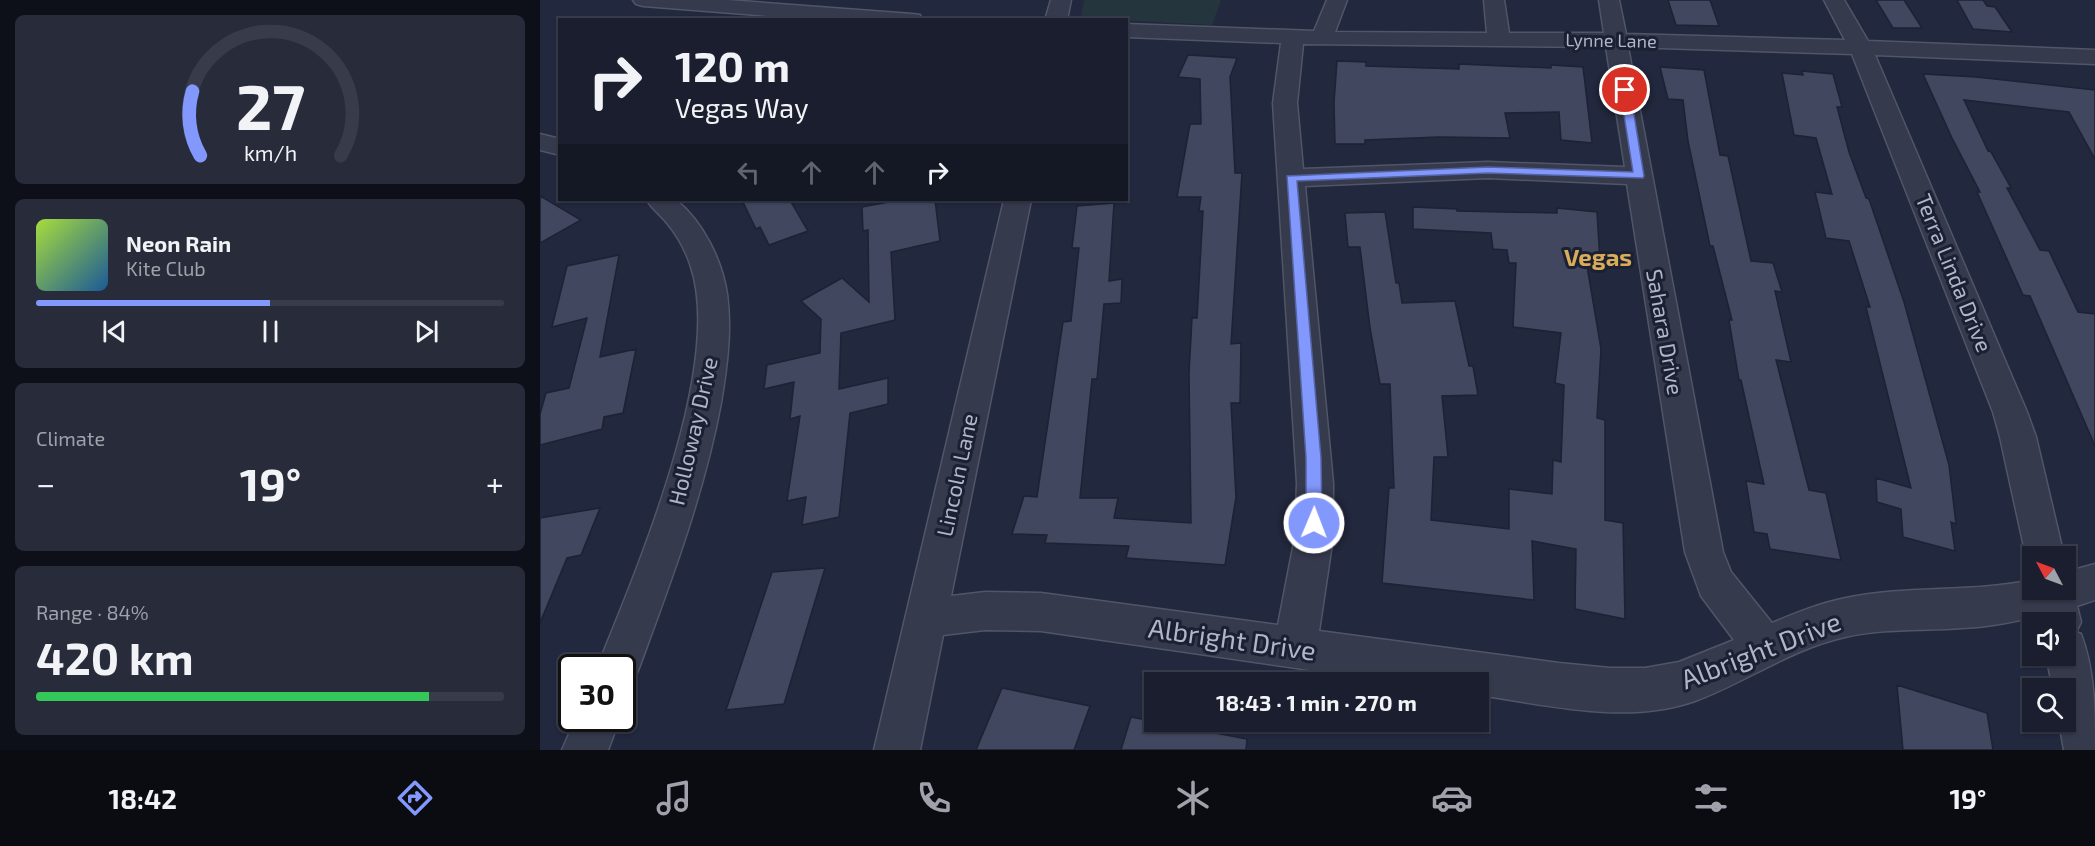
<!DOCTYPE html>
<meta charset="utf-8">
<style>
:root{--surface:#1a1e2e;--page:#272b3a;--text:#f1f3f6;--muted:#9fa2aa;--line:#383c4a;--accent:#8298fd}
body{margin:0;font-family:"Exo 2",sans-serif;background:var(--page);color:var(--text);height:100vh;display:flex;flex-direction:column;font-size:22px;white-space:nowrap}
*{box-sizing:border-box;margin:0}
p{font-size:20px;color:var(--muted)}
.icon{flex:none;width:33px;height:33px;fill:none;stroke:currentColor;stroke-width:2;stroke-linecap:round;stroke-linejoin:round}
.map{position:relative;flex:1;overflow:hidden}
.details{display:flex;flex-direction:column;gap:15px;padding:15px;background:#0e1019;width:540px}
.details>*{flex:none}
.guide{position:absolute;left:18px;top:18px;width:570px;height:183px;border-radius:0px;box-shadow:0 2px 4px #0004,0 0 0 2px var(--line);background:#1a1e2e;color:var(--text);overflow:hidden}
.needle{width:39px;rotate:311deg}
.controls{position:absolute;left:1482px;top:546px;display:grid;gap:12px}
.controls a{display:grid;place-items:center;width:54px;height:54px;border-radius:0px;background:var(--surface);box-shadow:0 2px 4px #0004,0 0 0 2px var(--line);font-size:30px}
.speed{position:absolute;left:18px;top:654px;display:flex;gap:12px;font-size:30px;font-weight:700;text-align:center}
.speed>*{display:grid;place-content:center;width:78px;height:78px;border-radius:50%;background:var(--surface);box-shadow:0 2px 4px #0004,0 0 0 2px var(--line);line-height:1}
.speed .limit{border:3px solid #111;border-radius:9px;background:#fff;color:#111}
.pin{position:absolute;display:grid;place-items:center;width:51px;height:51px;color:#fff;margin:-26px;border:3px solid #fff;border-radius:50%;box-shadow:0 2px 6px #0007}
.me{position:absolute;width:66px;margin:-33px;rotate:1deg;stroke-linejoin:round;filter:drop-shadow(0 0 4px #0008)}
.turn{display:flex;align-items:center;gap:21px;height:126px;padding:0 18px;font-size:27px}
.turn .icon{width:78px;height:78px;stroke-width:2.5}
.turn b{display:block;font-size:42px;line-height:51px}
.lanes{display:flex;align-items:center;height:57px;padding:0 18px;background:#0003;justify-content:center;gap:30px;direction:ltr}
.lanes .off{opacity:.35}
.big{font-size:45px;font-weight:700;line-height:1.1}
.details .card{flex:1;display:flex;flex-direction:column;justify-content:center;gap:9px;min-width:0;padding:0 21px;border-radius:9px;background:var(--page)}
.details .dial{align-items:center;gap:0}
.dial svg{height:156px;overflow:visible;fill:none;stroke:var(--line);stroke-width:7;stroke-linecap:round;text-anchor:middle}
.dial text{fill:var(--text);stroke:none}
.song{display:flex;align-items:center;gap:18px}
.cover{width:72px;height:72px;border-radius:9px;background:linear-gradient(135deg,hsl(80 70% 55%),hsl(210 70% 35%))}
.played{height:6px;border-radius:3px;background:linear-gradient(90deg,var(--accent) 50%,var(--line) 50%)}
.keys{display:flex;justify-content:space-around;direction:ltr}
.heat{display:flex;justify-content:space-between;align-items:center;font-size:33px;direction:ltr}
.charge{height:9px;border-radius:4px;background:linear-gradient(90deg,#34c759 84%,var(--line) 0)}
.trip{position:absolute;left:604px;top:672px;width:345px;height:60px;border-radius:0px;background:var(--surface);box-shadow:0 2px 4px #0004,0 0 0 2px var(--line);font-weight:700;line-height:60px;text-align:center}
.tabs{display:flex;height:96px;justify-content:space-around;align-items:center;background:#0a0c12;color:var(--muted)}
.tabs .icon{width:42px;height:42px}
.tabs .on{color:var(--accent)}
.tabs b{font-size:27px;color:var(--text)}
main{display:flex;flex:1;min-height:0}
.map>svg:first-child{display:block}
</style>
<main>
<section class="details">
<div class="card dial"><svg viewBox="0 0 100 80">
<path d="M14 69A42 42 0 1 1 86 69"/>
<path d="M14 69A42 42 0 0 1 10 36" stroke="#8298fd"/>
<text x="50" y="56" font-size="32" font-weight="700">27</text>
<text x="50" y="72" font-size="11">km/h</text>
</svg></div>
<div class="card">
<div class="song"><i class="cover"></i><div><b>Neon Rain</b><p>Kite Club</p></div></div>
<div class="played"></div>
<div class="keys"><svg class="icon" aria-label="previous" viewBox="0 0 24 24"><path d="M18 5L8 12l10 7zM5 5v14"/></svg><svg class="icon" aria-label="pause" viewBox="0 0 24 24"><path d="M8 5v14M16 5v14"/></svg><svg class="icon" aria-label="next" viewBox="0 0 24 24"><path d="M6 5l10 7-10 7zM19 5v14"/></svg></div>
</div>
<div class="card"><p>Climate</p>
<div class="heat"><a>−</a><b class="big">19°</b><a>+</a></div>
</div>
<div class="card"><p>Range · 84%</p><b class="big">420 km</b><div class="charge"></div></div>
</section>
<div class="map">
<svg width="1555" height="750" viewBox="0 0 1555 750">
<rect width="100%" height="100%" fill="#22283d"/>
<path fill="#24353e" d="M544 0H681L672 25 541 18Z"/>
<path fill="#40475f" stroke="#1d2234" stroke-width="1.5" d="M1128 0H1170L1179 26 1136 25Z
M1336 0H1364L1382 28H1353Z
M1417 0H1443L1447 6 1455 7 1472 32 1433 29Z
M648 55 697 58 690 77 695 173H702L691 344 701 343 700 403H691L696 497 685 565 586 558 589 546 505 543 507 535 472 534 484 496 497 497 523 322 531 321 539 248H532L537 206 574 203 569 281 582 279 581 303 564 304 557 379H552L540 498H578L574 518 651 523 649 373 652 318H657L663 211H659L661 197H637L650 124H661L660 79 638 77Z
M797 61 826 62V66L919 69V64L1011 68V65L1043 67 1052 143 1021 140 1019 112 965 113 970 138 899 137 825 140V144H795L794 102Z
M1120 67 1164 70 1180 155 1188 156 1211 261 1233 263 1242 292 1235 291 1251 362 1236 360 1269 490 1286 493 1301 560 1230 549 1227 534 1214 532 1206 481 1224 484 1201 380H1199L1189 320H1192L1173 246H1170L1148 141 1143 100 1128 99Z
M1262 71 1293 74 1302 107H1297L1309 152 1326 198 1329 199 1364 302 1409 465 1416 524 1411 522 1415 551 1363 537 1361 509 1337 502 1336 478 1371 488 1326 307H1330L1309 241 1286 238 1275 192 1292 194 1276 138 1254 135 1242 73 1263 75Z
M1383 74 1436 77 1555 90V159L1529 112 1424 100 1448 151 1451 152 1471 188H1467L1500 250 1509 251 1538 312 1555 314V446L1490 296 1483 295 1437 192H1440L1412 138Z
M0 196 41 220 0 243Z
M202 200H250L268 231 229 245 220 227 216 229Z
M359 200H395L400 241 351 252 355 320 301 333 299 389 348 378V404L310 413 299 517 262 525 266 497 247 501 260 416 250 419 254 382 224 389 227 365 280 353 281 319 261 301 302 278 329 302 328 230 323 231 322 207Z
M873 207 917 209V211L1017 213V208L1057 212 1060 261 1046 260 1061 349 1057 418 1065 420V520L1083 523 1085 619 1035 609 1036 549 992 541 994 600 842 583 849 488H854L850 384H840L830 328 820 247H808L805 213 845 212 856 283H859L862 303 915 301 929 366H933L938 395 902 396 908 457H894L891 520 969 529V489L1012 494 1013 460 1021 462 1024 385 1015 383 1021 333 973 327 976 263H969L967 250 953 249 951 233 873 229Z
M79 255 60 357 96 349 83 413 64 417 62 429 0 445V414L6 393 29 388 47 318 12 327 27 266Z
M60 508 41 555 27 558 0 623V518Z
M285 568 244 704 186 710 232 572Z
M1357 685 1447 713 1453 750H1363Z
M462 688 550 706 534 750H436Z
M591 717 707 739 706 750H581Z"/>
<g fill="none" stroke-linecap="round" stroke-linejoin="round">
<g stroke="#515568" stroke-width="3">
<path id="minor" d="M93 0H187L372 14 380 15 382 20H280L103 6 96 4Z
M511 0H531L527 20H505Z
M787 0H807L795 32 947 33 944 0H964L969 33H1064L1059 0H1079L1086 34 1305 40 1284 0H1304L1328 41 1555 50V64L1335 55 1487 412 1496 437 1524 556H1492V569L1486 556 1460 437 1453 412 1312 54 1088 47 1183 552 1191 572 1232 623C1256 613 1280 603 1306 598 1367 585 1431 593 1492 580V590H1526V572L1555 564V600L1537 606 1541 622 1536 632 1541 634C1555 671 1555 710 1555 750H1524L1519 722H1526V688H1513L1506 656H1526V622H1500L1498 616C1473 622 1448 627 1422 628 1383 631 1343 628 1305 637 1251 649 1206 682 1155 701 1087 725 1008 705 939 695V682H853L501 631 445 630 403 635 380 750H334L464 200H491L411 596 445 592 501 593 738 625 755 537 757 483 733 103 741 43 586 37V24L774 31ZM763 44 1066 47 1085 167 948 162 763 169 757 103ZM948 178 1087 184 1145 552 1161 596 1194 640 1139 662 1105 668H1070L1019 663 779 631 793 537V483L765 186Z
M0 134 20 139V155L0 150Z
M107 200H136C163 222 182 260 187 294 192 330 187 367 181 403 164 494 131 581 99 668L93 683 82 687V668H57C96 571 184 367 151 267 146 251 138 236 127 223 121 215 111 208 107 200Z
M36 718H80L68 750H22Z"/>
</g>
<use href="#minor" fill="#363a4d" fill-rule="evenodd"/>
</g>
<path fill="#8298fd" stroke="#5463a4" stroke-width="1.5" d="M1085 87 1090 90 1104 176 1103 178 948 173 757 181 781 458 782 523 780 528 774 530 769 528 766 523V458L747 176 948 167 1093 172 1080 90Z"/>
<g text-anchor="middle" stroke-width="6" stroke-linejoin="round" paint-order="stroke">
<g font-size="18" fill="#b1b5c8" stroke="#1b2032">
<text transform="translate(1071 41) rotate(1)" y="6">Lynne Lane</text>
</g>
<g font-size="22" fill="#b1b5c8" stroke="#1b2032">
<text transform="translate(1414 273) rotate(68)" y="8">Terra Linda Drive</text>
<text transform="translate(1125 332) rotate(80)" y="8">Sahara Drive</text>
<text transform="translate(153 431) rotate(-77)" y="8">Holloway Drive</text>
<text transform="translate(417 475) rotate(-78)" y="8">Lincoln Lane</text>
</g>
<g font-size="24" font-weight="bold" fill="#d9ac5b" stroke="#1b2032">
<text x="1058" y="266">Vegas</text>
</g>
<g font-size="27" fill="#b1b5c8" stroke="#1b2032">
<text transform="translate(692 640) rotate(8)" y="9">Albright Drive</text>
<text transform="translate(1221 651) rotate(-21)" y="9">Albright Drive</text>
</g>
</g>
</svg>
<div class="controls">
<a><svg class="needle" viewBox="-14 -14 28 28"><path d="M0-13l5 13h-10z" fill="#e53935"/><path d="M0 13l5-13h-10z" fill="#9fa2aa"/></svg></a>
<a><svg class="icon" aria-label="sound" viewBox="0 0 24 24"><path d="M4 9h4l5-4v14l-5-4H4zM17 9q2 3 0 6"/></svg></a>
<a><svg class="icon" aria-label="search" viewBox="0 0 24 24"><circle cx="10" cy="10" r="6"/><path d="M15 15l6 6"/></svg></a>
</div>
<div class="speed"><div class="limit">30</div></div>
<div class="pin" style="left:1085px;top:90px;background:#d93025"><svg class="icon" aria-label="arrive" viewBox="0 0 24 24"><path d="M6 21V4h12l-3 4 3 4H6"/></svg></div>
<svg class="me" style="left:774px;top:523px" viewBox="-20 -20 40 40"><circle r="17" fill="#8298fd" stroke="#fff" stroke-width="3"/><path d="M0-11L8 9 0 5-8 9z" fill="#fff"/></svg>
<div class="trip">18:43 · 1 min · 270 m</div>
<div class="guide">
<div class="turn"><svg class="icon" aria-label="right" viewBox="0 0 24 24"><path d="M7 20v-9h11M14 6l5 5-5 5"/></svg><div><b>120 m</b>Vegas Way</div></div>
<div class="lanes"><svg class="icon off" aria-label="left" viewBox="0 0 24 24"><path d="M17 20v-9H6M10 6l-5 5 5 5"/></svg><svg class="icon off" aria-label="ahead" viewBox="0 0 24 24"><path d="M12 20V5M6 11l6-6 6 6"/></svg><svg class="icon off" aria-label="ahead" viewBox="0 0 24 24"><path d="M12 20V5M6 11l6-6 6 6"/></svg><svg class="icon" aria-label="right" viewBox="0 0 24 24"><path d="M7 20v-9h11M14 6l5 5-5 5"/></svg></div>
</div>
</div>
</main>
<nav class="tabs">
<b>18:42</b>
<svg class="icon on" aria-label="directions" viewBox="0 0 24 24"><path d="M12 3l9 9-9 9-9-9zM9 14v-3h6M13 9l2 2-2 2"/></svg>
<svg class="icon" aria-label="music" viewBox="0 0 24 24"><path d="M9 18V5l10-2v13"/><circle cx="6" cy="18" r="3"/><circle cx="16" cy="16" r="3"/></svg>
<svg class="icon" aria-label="phone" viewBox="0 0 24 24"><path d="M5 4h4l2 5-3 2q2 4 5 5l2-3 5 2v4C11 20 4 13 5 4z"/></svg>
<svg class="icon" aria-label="climate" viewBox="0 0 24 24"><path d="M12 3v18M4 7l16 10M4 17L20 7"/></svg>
<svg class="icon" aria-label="car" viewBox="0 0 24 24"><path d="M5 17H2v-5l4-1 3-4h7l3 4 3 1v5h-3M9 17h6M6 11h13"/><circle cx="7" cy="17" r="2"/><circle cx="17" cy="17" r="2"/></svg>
<svg class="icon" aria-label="filters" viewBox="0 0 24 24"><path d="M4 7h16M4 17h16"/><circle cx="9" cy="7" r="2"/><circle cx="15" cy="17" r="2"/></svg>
<b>19°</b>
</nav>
